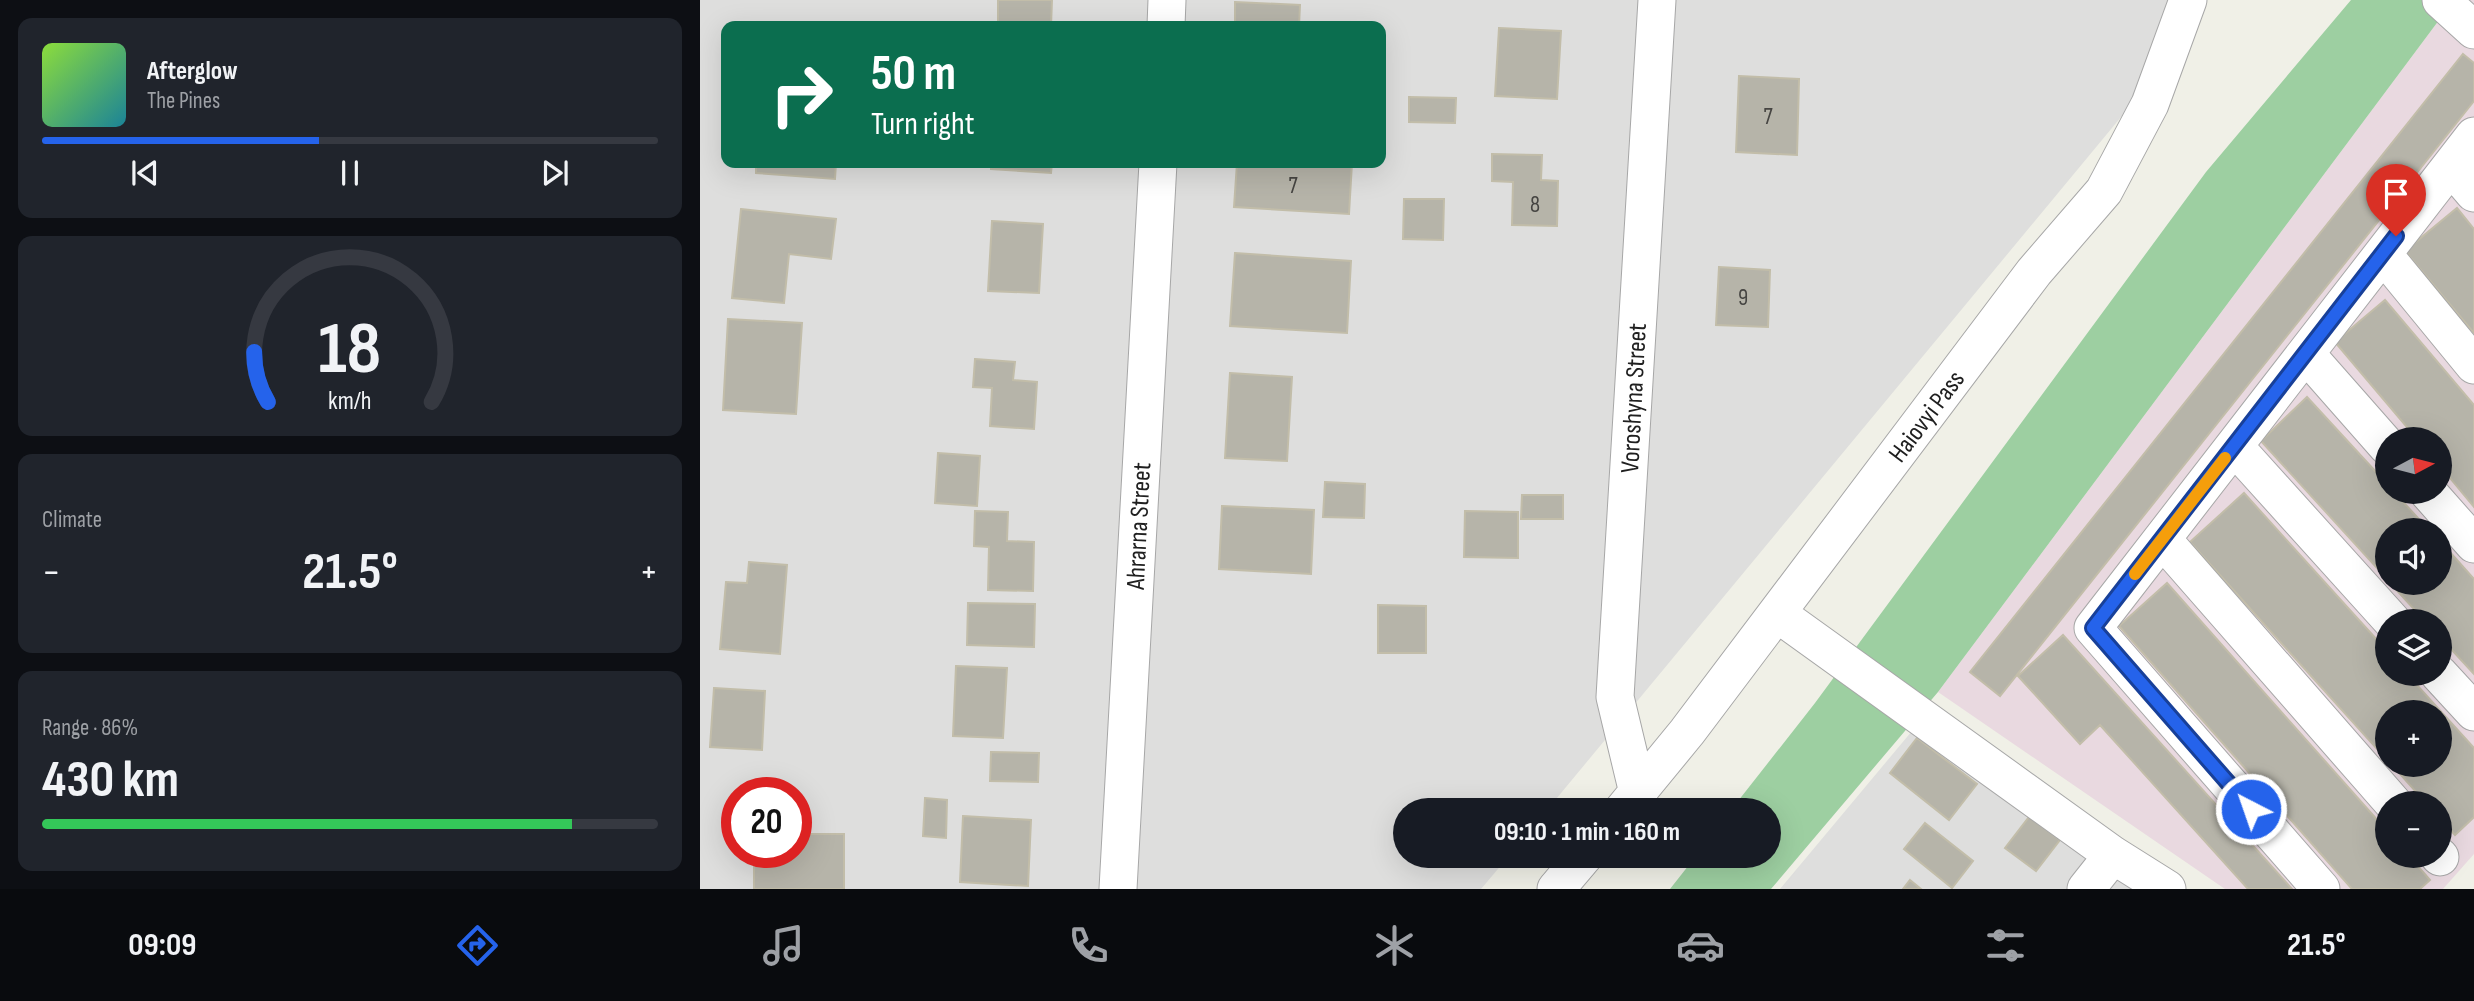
<!DOCTYPE html>
<meta charset="utf-8">
<style>
:root{--surface:#171b24;--page:#20242c;--text:#f1f3f6;--muted:#9ea1a6;--line:#363941;--accent:#2563eb}
body{margin:0;font-family:"Sofia Sans Condensed",sans-serif;background:var(--page);color:var(--text);height:100vh;display:flex;flex-direction:column;font-size:26px;white-space:nowrap}
*{box-sizing:border-box;margin:0}
p{font-size:23px;color:var(--muted)}
.icon{flex:none;width:38px;height:38px;fill:none;stroke:currentColor;stroke-width:2;stroke-linecap:round;stroke-linejoin:round}
.map{position:relative;flex:1;overflow:hidden}
.panel{display:flex;flex-direction:column;gap:18px;padding:18px;background:#0d0f14;width:700px}
.panel>*{flex:none}
.guide{position:absolute;left:21px;top:21px;width:665px;height:147px;border-radius:14px;box-shadow:0 7px 28px #0002;background:#0b6e4f;color:#fff;overflow:hidden}
.needle{width:46px;rotate:83deg}
.buttons{position:absolute;left:1675px;top:427px;display:grid;gap:14px}
.buttons a{display:grid;place-items:center;width:77px;height:77px;border-radius:50%;background:var(--surface);box-shadow:0 7px 28px #0002;font-size:35px}
.speed{position:absolute;left:21px;top:777px;display:flex;gap:14px;font-size:35px;font-weight:700;text-align:center}
.speed>*{display:grid;place-content:center;width:91px;height:91px;border-radius:50%;background:var(--surface);box-shadow:0 7px 28px #0002;line-height:1}
.speed .limit{border:10px solid #d22;background:#fff;color:#111}
.pin{position:absolute;display:grid;place-items:center;width:60px;height:60px;color:#fff;margin:-72px -30px;border-radius:50% 50% 50% 0;rotate:-45deg;box-shadow:0 0 7px #0007}
.pin .icon{rotate:45deg}
.me{position:absolute;width:77px;margin:-38px;rotate:319deg;stroke-linejoin:round;filter:drop-shadow(0 0 5px #0008)}
.turn{display:flex;align-items:center;gap:24px;height:147px;padding:0 35px;font-size:32px}
.turn .icon{width:91px;height:91px;stroke-width:2.5}
.turn b{display:block;font-size:49px;line-height:60px}
.big{font-size:52px;font-weight:700;line-height:1.1}
.panel .widget{flex:1;display:flex;flex-direction:column;justify-content:center;gap:10px;min-width:0;padding:0 24px;border-radius:14px;background:var(--page)}
.panel .dial{align-items:center;gap:0}
.dial svg{height:182px;overflow:visible;fill:none;stroke:var(--line);stroke-width:7;stroke-linecap:round;text-anchor:middle}
.dial text{fill:var(--text);stroke:none}
.song{display:flex;align-items:center;gap:21px}
.cover{width:84px;height:84px;border-radius:10px;background:linear-gradient(135deg,hsl(90 70% 55%),hsl(190 70% 35%))}
.played{height:7px;border-radius:4px;background:linear-gradient(90deg,var(--accent) 45%,var(--line) 45%)}
.keys{display:flex;justify-content:space-around;direction:ltr}
.heat{display:flex;justify-content:space-between;align-items:center;font-size:38px;direction:ltr}
.charge{height:10px;border-radius:5px;background:linear-gradient(90deg,#34c759 86%,var(--line) 0)}
.trip{position:absolute;left:693px;top:798px;width:388px;height:70px;border-radius:35px;background:var(--surface);box-shadow:0 7px 28px #0002;font-weight:700;line-height:70px;text-align:center}
.dock{display:flex;height:112px;justify-content:space-around;align-items:center;background:#090b0e;color:var(--muted)}
.dock .icon{width:49px;height:49px}
.dock .active{color:var(--accent)}
.dock b{font-size:32px;color:var(--text)}
main{display:flex;flex:1;min-height:0}
.map>svg:first-child{display:block}
</style>
<main>
<section class="panel">
<div class="widget">
<div class="song"><i class="cover"></i><div><b>Afterglow</b><p>The Pines</p></div></div>
<div class="played"></div>
<div class="keys"><svg class="icon" aria-label="previous" viewBox="0 0 24 24"><path d="M18 5L8 12l10 7zM5 5v14"/></svg><svg class="icon" aria-label="pause" viewBox="0 0 24 24"><path d="M8 5v14M16 5v14"/></svg><svg class="icon" aria-label="next" viewBox="0 0 24 24"><path d="M6 5l10 7-10 7zM19 5v14"/></svg></div>
</div>
<div class="widget dial"><svg viewBox="0 0 100 80">
<path d="M14 69A42 42 0 1 1 86 69"/>
<path d="M14 69A42 42 0 0 1 8 47" stroke="#2563eb"/>
<text x="50" y="56" font-size="32" font-weight="700">18</text>
<text x="50" y="72" font-size="11">km/h</text>
</svg></div>
<div class="widget"><p>Climate</p>
<div class="heat"><a>−</a><b class="big">21.5°</b><a>+</a></div>
</div>
<div class="widget"><p>Range · 86%</p><b class="big">430 km</b><div class="charge"></div></div>
</section>
<div class="map">
<svg width="1774" height="889" viewBox="0 0 1774 889">
<rect width="100%" height="100%" fill="#f0f0e7"/>
<path fill="#dededd" fill-rule="evenodd" d="M0 0H1479L1450 82 847 810H705V856H809L781 889H0ZM26 26H681V163H26ZM37 793H96V852H37Z
M1217 725 1442 889H1080Z"/>
<path fill="#e9d9e0" fill-rule="evenodd" d="M1754 0H1774V854L1743 889H1525L1238 692ZM1687 439H1740V492H1687ZM1687 530H1740V583H1687ZM1687 621H1740V674H1687ZM1687 712H1740V765H1687ZM1687 803H1740V856H1687Z"/>
<path fill="#9dcfa1" d="M1651 0H1754L1238 692 1071 889H970L996 856H1069V810H1031L1115 703 1506 172Z"/>
<path fill="#b6b4a9" stroke="#c2bda9" stroke-width="2" d="M298 0H352L351 26H298Z
M535 2 600 5 599 26H535Z
M799 28 861 31 857 99 795 96Z
M1763 54 1774 63V101L1300 696 1270 672Z
M1039 76 1099 79 1097 155 1036 152Z
M709 97 756 98 755 123 709 122Z
M792 154 842 155 841 180 858 181 857 226 812 225 813 182 792 181Z
M56 163H136L135 179 56 173Z
M291 163H352L351 173 291 169Z
M537 163H652L649 214 534 207Z
M704 199H744L743 240 703 239Z
M1757 208 1774 229V333L1705 251Z
M41 209 136 219 131 259 89 254 84 303 32 298Z
M292 221 343 224 339 293 288 291Z
M535 253 651 261 647 333 530 326Z
M1019 267 1070 270 1068 327 1016 325Z
M1685 300 1774 405V507L1740 466V439H1717L1635 342Z
M28 319 102 323 96 414 23 410Z
M275 359 315 362 313 380 337 382 334 429 290 426 292 388 273 387Z
M530 373 592 377 587 461 525 458Z
M1607 397 1687 484V492H1694L1729 530H1687V579L1561 441Z
M238 453 280 456 277 506 235 503Z
M625 482 665 484 664 518 623 517Z
M1544 493 1687 651V674H1707L1774 748V817L1755 835 1740 818V803H1726L1692 765H1740V712H1687V760L1490 542Z
M822 495H863V519H821Z
M522 506 614 510 611 574 519 569Z
M275 511 308 512 307 541 334 542 333 591 288 590 289 547 274 546Z
M765 511 818 512V558L764 557Z
M1740 541 1774 579V674L1740 637V621H1725L1690 583H1740Z
M49 562 87 565 80 654 20 649 26 582 47 583Z
M1467 583 1687 831V856H1709L1730 880 1720 889H1652L1419 626Z
M268 603 335 604 334 647 267 645Z
M678 605 726 606V653H678Z
M1363 635 1592 889H1548L1400 725 1380 744 1318 676Z
M256 666 307 668 303 738 253 736Z
M14 688 65 691 62 750 10 747Z
M1217 738 1277 784 1249 820 1190 773Z
M291 752 339 753 338 782 290 781Z
M225 798 247 800 246 838 223 836Z
M263 816 331 820 328 886 260 882Z
M1329 817 1360 840 1336 871 1305 848Z
M1225 823 1273 861 1252 888 1204 849Z
M96 834H144V889H54V852H96Z
M1210 880 1221 889H1203Z"/>
<g fill="none" stroke-linecap="round" stroke-linejoin="round">
<g stroke="#a7a7a7" stroke-width="39">
<path id="minor" d="M1741 0 1774 30
M466 26 467 0
M1751 166 1774 193
M1683 254 1774 365
M1606 354 1687 446
M1534 446 1692 621
M1728 492 1774 544
M1462 539 1693 803
M1078 614 1413 855 1467 889
M1739 674 1774 712
M938 793 915 697 957 0
M923 810 987 732 1334 272 1404 191 1450 104 1488 0
M1739 856 1740 857
M418 889 458 163
M856 889 884 856
M1386 889 1413 855
M1621 889 1393 628 1774 136"/>
</g>
<use href="#minor" stroke="#fff" stroke-width="37"/>
</g>
<g fill="none" stroke-linecap="round" stroke-linejoin="round">
<g stroke="#184099" stroke-width="18">
<path id="route" d="M1551 809 1393 628 1696 236"/>
</g>
<use href="#route" stroke="#2563eb" stroke-width="12"/>
<path stroke="#f59e0b" stroke-width="12" d="M1435 574 1525 458"/>
</g>
<g text-anchor="middle" stroke-width="5" stroke-linejoin="round" paint-order="stroke">
<g font-size="23" fill="#464542">
<text x="1068" y="124">7</text>
<text x="593" y="193">7</text>
<text x="835" y="212">8</text>
<text x="1043" y="305">9</text>
</g>
<g font-size="26" fill="#202020" stroke="#fff">
<text transform="translate(933 398) rotate(-87)" y="9">Voroshyna Street</text>
<text transform="translate(1226 416) rotate(-53)" y="9">Haiovyi Pass</text>
<text transform="translate(438 526) rotate(-87)" y="9">Ahrarna Street</text>
</g>
</g>
</svg>
<div class="buttons">
<a><svg class="needle" viewBox="-14 -14 28 28"><path d="M0-13l5 13h-10z" fill="#e53935"/><path d="M0 13l5-13h-10z" fill="#9ea1a6"/></svg></a>
<a><svg class="icon" aria-label="sound" viewBox="0 0 24 24"><path d="M4 9h4l5-4v14l-5-4H4zM17 9q2 3 0 6"/></svg></a>
<a><svg class="icon" aria-label="layers" viewBox="0 0 24 24"><path d="M12 4l9 5-9 5-9-5zM3 14l9 5 9-5"/></svg></a>
<a>+</a>
<a>−</a>
</div>
<div class="speed"><div class="limit">20</div></div>
<div class="pin" style="left:1696px;top:236px;background:#d93025"><svg class="icon" aria-label="arrive" viewBox="0 0 24 24"><path d="M6 21V4h12l-3 4 3 4H6"/></svg></div>
<svg class="me" style="left:1551px;top:809px" viewBox="-20 -20 40 40"><circle r="17" fill="#2563eb" stroke="#fff" stroke-width="3"/><path d="M0-11L8 9 0 5-8 9z" fill="#fff"/></svg>
<div class="trip">09:10 · 1 min · 160 m</div>
<div class="guide">
<div class="turn"><svg class="icon" aria-label="right" viewBox="0 0 24 24"><path d="M7 20v-9h11M14 6l5 5-5 5"/></svg><div><b>50 m</b>Turn right</div></div>
</div>
</div>
</main>
<nav class="dock">
<b>09:09</b>
<svg class="icon active" aria-label="directions" viewBox="0 0 24 24"><path d="M12 3l9 9-9 9-9-9zM9 14v-3h6M13 9l2 2-2 2"/></svg>
<svg class="icon" aria-label="music" viewBox="0 0 24 24"><path d="M9 18V5l10-2v13"/><circle cx="6" cy="18" r="3"/><circle cx="16" cy="16" r="3"/></svg>
<svg class="icon" aria-label="phone" viewBox="0 0 24 24"><path d="M5 4h4l2 5-3 2q2 4 5 5l2-3 5 2v4C11 20 4 13 5 4z"/></svg>
<svg class="icon" aria-label="climate" viewBox="0 0 24 24"><path d="M12 3v18M4 7l16 10M4 17L20 7"/></svg>
<svg class="icon" aria-label="car" viewBox="0 0 24 24"><path d="M5 17H2v-5l4-1 3-4h7l3 4 3 1v5h-3M9 17h6M6 11h13"/><circle cx="7" cy="17" r="2"/><circle cx="17" cy="17" r="2"/></svg>
<svg class="icon" aria-label="filters" viewBox="0 0 24 24"><path d="M4 7h16M4 17h16"/><circle cx="9" cy="7" r="2"/><circle cx="15" cy="17" r="2"/></svg>
<b>21.5°</b>
</nav>
